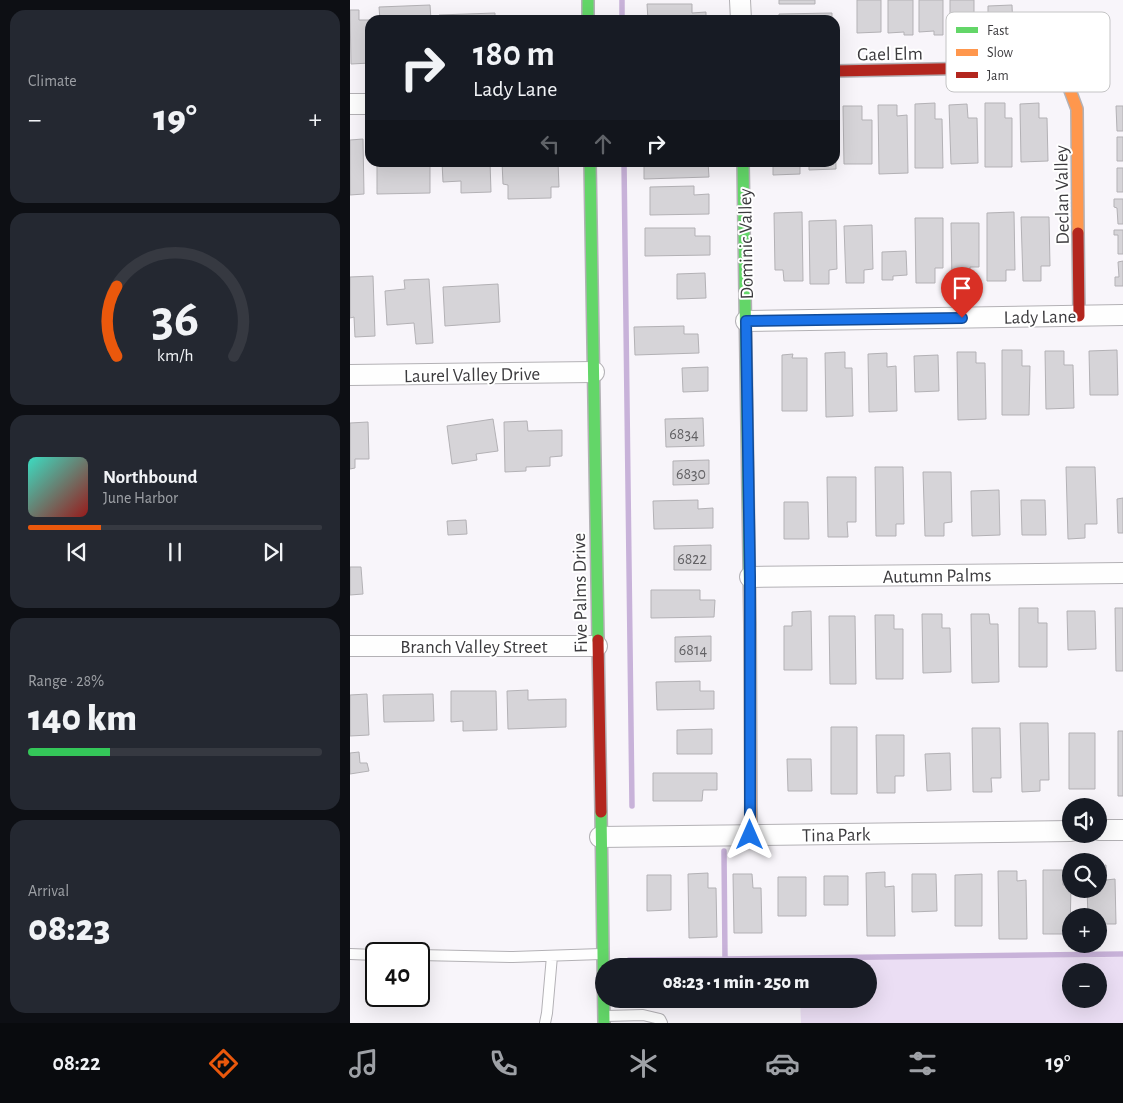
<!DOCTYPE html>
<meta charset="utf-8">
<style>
:root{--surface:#171b24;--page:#242831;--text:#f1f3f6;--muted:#9ea1a6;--line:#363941;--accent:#ea580c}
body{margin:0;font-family:"Alegreya Sans",sans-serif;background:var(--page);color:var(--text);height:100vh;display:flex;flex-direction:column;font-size:19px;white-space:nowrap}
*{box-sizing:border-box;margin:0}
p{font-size:16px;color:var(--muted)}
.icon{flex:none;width:28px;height:28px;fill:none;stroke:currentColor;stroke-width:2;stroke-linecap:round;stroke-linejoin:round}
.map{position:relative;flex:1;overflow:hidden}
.panel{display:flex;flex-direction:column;gap:10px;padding:10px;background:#0d0f14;width:350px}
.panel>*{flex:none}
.top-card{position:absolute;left:15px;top:15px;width:475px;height:152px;border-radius:15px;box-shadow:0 5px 20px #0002;background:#171b24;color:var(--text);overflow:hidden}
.fabs{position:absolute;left:712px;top:798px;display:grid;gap:10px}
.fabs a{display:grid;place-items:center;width:45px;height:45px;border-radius:50%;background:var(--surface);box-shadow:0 5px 20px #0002;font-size:25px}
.speed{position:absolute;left:15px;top:942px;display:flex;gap:10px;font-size:25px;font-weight:700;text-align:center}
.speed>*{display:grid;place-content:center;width:65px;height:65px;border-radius:50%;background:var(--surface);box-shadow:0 5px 20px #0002;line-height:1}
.speed .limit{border:2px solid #111;border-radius:8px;background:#fff;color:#111}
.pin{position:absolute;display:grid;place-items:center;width:42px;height:42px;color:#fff;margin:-51px -21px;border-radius:50% 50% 50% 0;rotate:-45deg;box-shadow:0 0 5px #0007}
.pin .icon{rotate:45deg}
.me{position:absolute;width:55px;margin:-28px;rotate:0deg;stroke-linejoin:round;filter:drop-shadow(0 0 4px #0008)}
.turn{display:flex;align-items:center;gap:18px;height:105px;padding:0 25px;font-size:22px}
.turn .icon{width:65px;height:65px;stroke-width:2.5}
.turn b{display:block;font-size:35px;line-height:42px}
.lanes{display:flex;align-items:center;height:48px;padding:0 25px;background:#0003;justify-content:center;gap:25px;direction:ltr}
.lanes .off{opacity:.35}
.big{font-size:38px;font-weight:800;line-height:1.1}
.panel .widget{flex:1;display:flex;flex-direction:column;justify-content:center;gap:8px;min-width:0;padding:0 18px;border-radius:15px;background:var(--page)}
.panel .dial{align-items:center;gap:0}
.dial svg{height:130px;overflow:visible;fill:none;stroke:var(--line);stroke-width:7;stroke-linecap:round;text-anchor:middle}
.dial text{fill:var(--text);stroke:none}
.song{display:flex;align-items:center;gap:15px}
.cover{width:60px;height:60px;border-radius:8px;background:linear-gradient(135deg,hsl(170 70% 55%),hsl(0 70% 35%))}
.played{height:5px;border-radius:2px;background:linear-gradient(90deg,var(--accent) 25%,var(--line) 25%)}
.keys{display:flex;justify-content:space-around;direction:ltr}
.heat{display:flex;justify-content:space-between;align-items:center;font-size:28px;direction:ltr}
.charge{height:8px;border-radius:4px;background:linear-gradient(90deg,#34c759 28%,var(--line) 0)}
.trip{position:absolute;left:245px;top:958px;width:282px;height:50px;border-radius:25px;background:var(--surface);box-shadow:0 5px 20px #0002;font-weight:800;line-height:50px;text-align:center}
.tab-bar{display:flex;height:80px;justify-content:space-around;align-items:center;background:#090b0e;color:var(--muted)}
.tab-bar .icon{width:35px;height:35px}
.tab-bar .selected{color:var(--accent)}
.tab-bar b{font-size:22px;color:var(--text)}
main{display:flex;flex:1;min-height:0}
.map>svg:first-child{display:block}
</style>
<main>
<section class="panel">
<div class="widget"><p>Climate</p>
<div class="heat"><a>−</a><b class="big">19°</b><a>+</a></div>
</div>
<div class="widget dial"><svg viewBox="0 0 100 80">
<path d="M14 69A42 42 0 1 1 86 69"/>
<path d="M14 69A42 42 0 0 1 14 26" stroke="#ea580c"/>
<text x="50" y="56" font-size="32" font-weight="700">36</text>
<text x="50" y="72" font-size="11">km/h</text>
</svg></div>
<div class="widget">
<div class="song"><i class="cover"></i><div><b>Northbound</b><p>June Harbor</p></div></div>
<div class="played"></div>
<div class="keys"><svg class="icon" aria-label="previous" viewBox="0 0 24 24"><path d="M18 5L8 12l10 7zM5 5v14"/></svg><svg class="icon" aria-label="pause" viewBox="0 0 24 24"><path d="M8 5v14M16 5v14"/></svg><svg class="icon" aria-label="next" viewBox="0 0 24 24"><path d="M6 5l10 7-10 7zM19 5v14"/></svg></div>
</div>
<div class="widget"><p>Range · 28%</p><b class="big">140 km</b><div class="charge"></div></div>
<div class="widget"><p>Arrival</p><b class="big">08:23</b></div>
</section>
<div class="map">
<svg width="773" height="1023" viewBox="0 0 773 1023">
<rect width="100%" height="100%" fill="#f8f5fa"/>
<path fill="#ebdef4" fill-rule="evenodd" d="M773 957V1023H451L450 999H519V966H448V960ZM721 971H749V999H721Z"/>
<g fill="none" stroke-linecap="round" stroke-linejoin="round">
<path stroke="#c8b2d9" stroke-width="5.5" d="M272 0V20
M274 162 282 806
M375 959 773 954
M279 960 375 959 374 851"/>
</g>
<path fill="#d6d4d8" stroke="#b3b1b5" d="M429 0H465V4H429Z
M507 0H531V32L507 33Z
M538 0H563V35H554V32L538 33Z
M569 0H593V35H584V31L569 32Z
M600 0H624V35H616V31H600Z
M297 4H342V13L356 12V20H298Z
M80 5 81 20H30L29 7Z
M662 5 663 30 638 31V6Z
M0 10H9V20H19L20 63 1 64Z
M145 13V20H89V15Z
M482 13V20H429V14Z
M206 18V20H153V19Z
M585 103V119H592L593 168H565V104Z
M635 103H655V118H662V167H635Z
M689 103V118H697L698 161 671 162 670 104Z
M617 104 618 118H627L628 163 601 164 599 105Z
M528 105H547V116L557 115 558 173 529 174Z
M493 106H512V120H522V164H494Z
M766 106H773V131H767Z
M485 120 486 169 459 170V162H485Z
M767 137H773V161H767Z
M13 139 14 194 0 195V140Z
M27 162H80V193L27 194Z
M92 162H140L141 192 111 193V181L93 182Z
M152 162H208L209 187H201V198L158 199V185L153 184Z
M294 162H358L359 177 294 179Z
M423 162H450V174L423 175Z
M767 168H773V192H767Z
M344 186V195L359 194V214L300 215V187Z
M764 199H773V224H768L767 208 764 207Z
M452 212 453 281H434L433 270H425L424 213Z
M664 212 665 270H656V281H637V213Z
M671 217H699L700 266H691V281H673Z
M565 218H593V268H585V283H566Z
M486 220 487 269 479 270V284H460L459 221Z
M601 223H629V267H620V282H602Z
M522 225 523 269 514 270V283H496L494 226Z
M295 228H345V236H360V255L295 256Z
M764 230H773V254H768V235H764Z
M556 251 557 275 543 276V280H532V252Z
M773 261V286H765V277H769L768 262Z
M355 273 356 298 327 299V274Z
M23 276 25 336 5 337 4 317 0 318V277Z
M79 279 83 343 66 344 64 323 37 325 35 291 55 289 54 280Z
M148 284 150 322 95 326 93 287Z
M334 326V334H348L349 353 285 355 284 327Z
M652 350H672V366H680L679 415H652Z
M767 350 768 395H740L739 351Z
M695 351H714V365H723L724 408 696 409Z
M495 352V368H502L503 416 476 417 475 353Z
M607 352H626V363H635L636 419 608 420Z
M537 353V367L546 366 547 411 519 412 518 354Z
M443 354 442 358H457V411H432V355Z
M588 355 589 391 565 392 564 356Z
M358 367V391L333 392 332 368Z
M353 418 354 446 316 447 315 419Z
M143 419 148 451 126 454 127 460 102 464 97 426Z
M177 421 178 431 212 430V456L200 457V466L176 467V471L155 472 154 422Z
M18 422 19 459H5V468L0 469V423Z
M359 460V484L323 485V461Z
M525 467H553L554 524H546V536H526Z
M716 467H745L747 524H735V538L718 539Z
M573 472H601L602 522 594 523V536H575Z
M477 477H506V522H497L498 537H478Z
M649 490 650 535 622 536 621 491Z
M773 498V533H768L767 499Z
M348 500V509L363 508V528L304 529 303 501Z
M671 500H695L696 535H672Z
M434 502H458L459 539H434Z
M116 520 117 534 98 535 97 521Z
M361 545V570H324V546Z
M0 567H11L13 594 0 595Z
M301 590H350V600H365L364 617 301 618Z
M669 608H688V623H697V667H669Z
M765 608H773V671H766Z
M461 611 462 670H434V626H442V612Z
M717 611H745L746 649 718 650Z
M572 614H592V628H600L601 672 573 673Z
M621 614H639L640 624H648L649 682 622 683Z
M525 615H544V629H553V679H526Z
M479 616H505L506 684H480Z
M361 636V661L325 662V637Z
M350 681V691H364V709L307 710 306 682Z
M178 690V700L216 699V727L158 729 157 691Z
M101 691H146L147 730 113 731V721L101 722Z
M17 694 19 735 0 736V695Z
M83 694 84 721 34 722 33 695Z
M670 723H698L699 780H690V791L672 792Z
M481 727H507V794H481Z
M622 728H650L651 778H641L642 792H623Z
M362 729V754H327V730Z
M768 731H773V796H768Z
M719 733H745V789H719Z
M526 735H554V776H545V793H527Z
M9 752 10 763H17L19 771 0 774V753Z
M600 753 601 790 577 791 575 754Z
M437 759H461L462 791H438Z
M303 773H367V790H353L352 801H303Z
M756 865V880L765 879 766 924H749V916H738L737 889H749V866Z
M693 870H713V885H721L720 934H693Z
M648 871H667V881L676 880 677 939H649Z
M535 872V887L544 886 545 936H517L516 873Z
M358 873V888H366L367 937 339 938 338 874Z
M383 874H402L403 888H411L412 933H384Z
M562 874H586L587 911 562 912Z
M632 874V926H605V875Z
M297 875H321V910L297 911Z
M474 876H498V905H474Z
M428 877H456V916H428Z"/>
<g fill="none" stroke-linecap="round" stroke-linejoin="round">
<g stroke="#b3b1b5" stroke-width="12">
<path id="lane" d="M0 954 26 955
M69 955 163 957 251 954
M256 1016 293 1015 310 1019 312 1023
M195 1023 197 1013 202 956"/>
</g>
<g stroke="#b3b1b5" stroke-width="22">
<path id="street" d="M390 0 391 20
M0 104H20
M396 321 773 315
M0 375 244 372
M400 577 773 573
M0 646H247
M749 830H773
M250 837 721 831"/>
</g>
<g stroke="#b3b1b5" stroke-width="14">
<path id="fast" d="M238 0V20
M240 162 248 640
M393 162 400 625
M251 812 254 1023"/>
</g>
<g stroke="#b3b1b5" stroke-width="14">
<path id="slow" d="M636 68 685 67 703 72 709 76 718 85 727 109 728 233
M400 625 401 835"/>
</g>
<g stroke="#b3b1b5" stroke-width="14">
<path id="jam" d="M485 71 636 68
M728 233 729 316
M248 640 251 812"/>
</g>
<use href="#lane" stroke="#fefefe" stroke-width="10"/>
<use href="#street" stroke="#fefefe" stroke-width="20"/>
<use href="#fast" stroke="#63d668" stroke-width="11"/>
<use href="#slow" stroke="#ff974d" stroke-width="11"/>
<use href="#jam" stroke="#b3261e" stroke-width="11"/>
</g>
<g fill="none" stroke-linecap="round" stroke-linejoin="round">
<g stroke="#114b97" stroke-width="12">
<path id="route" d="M400 835V577L396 321 612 318"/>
</g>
<use href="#route" stroke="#1a73e8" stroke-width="9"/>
</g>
<g text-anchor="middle" stroke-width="4" stroke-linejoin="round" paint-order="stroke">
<g font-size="16" fill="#626164">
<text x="334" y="439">6834</text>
<text x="341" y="479">6830</text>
<text x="342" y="564">6822</text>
<text x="343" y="655">6814</text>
</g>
<g font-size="19" fill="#3c3b3e" stroke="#fff">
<text transform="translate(540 53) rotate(-1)" y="7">Gael Elm</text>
<text transform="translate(711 195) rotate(-91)" y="7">Declan Valley</text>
<text transform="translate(395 244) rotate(-91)" y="7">Dominic Valley</text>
<text transform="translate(690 316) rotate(-1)" y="7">Lady Lane</text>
<text transform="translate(122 374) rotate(-1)" y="7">Laurel Valley Drive</text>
<text transform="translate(587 575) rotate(-1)" y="7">Autumn Palms</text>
<text transform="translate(229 593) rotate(-91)" y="7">Five Palms Drive</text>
<text x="124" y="653">Branch Valley Street</text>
<text transform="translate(486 834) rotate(-1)" y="7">Tina Park</text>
</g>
</g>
<rect x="596" y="12" width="164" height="80" rx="8" fill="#fff" stroke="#c4c4c5" stroke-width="1"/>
<rect x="606" y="27" width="22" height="6" fill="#63d668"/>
<rect x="606" y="49" width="22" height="7" fill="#ff974d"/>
<rect x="606" y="72" width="22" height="6" fill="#b3261e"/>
<g font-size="14" fill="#3c3b3e">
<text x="637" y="35">Fast</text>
<text x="637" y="57">Slow</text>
<text x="637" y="80">Jam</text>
</g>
</svg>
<div class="fabs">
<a><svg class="icon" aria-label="sound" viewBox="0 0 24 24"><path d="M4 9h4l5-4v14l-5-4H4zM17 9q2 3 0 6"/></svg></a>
<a><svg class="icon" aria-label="search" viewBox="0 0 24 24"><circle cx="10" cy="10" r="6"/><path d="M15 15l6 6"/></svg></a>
<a>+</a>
<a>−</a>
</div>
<div class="speed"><div class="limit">40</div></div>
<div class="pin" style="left:612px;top:318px;background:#d93025"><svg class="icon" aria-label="arrive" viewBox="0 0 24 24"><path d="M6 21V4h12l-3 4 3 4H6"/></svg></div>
<svg class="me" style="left:400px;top:835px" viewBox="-20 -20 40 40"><path d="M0-17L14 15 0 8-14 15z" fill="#1a73e8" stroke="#fff" stroke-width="4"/></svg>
<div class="trip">08:23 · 1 min · 250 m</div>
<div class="top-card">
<div class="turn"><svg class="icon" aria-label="right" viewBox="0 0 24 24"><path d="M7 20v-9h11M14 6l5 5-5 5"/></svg><div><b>180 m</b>Lady Lane</div></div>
<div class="lanes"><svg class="icon off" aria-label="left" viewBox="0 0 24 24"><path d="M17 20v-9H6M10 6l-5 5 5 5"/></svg><svg class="icon off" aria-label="ahead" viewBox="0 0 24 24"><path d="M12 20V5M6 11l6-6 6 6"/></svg><svg class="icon" aria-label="right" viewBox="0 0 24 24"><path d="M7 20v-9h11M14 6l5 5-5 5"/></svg></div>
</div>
</div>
</main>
<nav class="tab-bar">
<b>08:22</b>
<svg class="icon selected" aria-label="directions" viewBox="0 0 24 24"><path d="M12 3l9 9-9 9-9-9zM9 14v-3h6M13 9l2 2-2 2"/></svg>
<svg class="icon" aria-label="music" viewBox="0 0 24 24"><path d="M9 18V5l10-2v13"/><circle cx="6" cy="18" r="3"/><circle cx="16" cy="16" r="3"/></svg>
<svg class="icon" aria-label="phone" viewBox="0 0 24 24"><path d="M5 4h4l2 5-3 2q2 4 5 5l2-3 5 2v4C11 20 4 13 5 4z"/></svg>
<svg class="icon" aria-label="climate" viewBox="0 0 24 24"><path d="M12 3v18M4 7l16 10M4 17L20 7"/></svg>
<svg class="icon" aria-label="car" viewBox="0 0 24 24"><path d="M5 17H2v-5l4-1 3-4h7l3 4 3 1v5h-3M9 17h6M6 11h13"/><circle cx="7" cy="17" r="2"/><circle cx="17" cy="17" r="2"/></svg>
<svg class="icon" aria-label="filters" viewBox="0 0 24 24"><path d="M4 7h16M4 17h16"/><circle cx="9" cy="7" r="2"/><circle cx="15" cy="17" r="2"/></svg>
<b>19°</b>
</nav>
